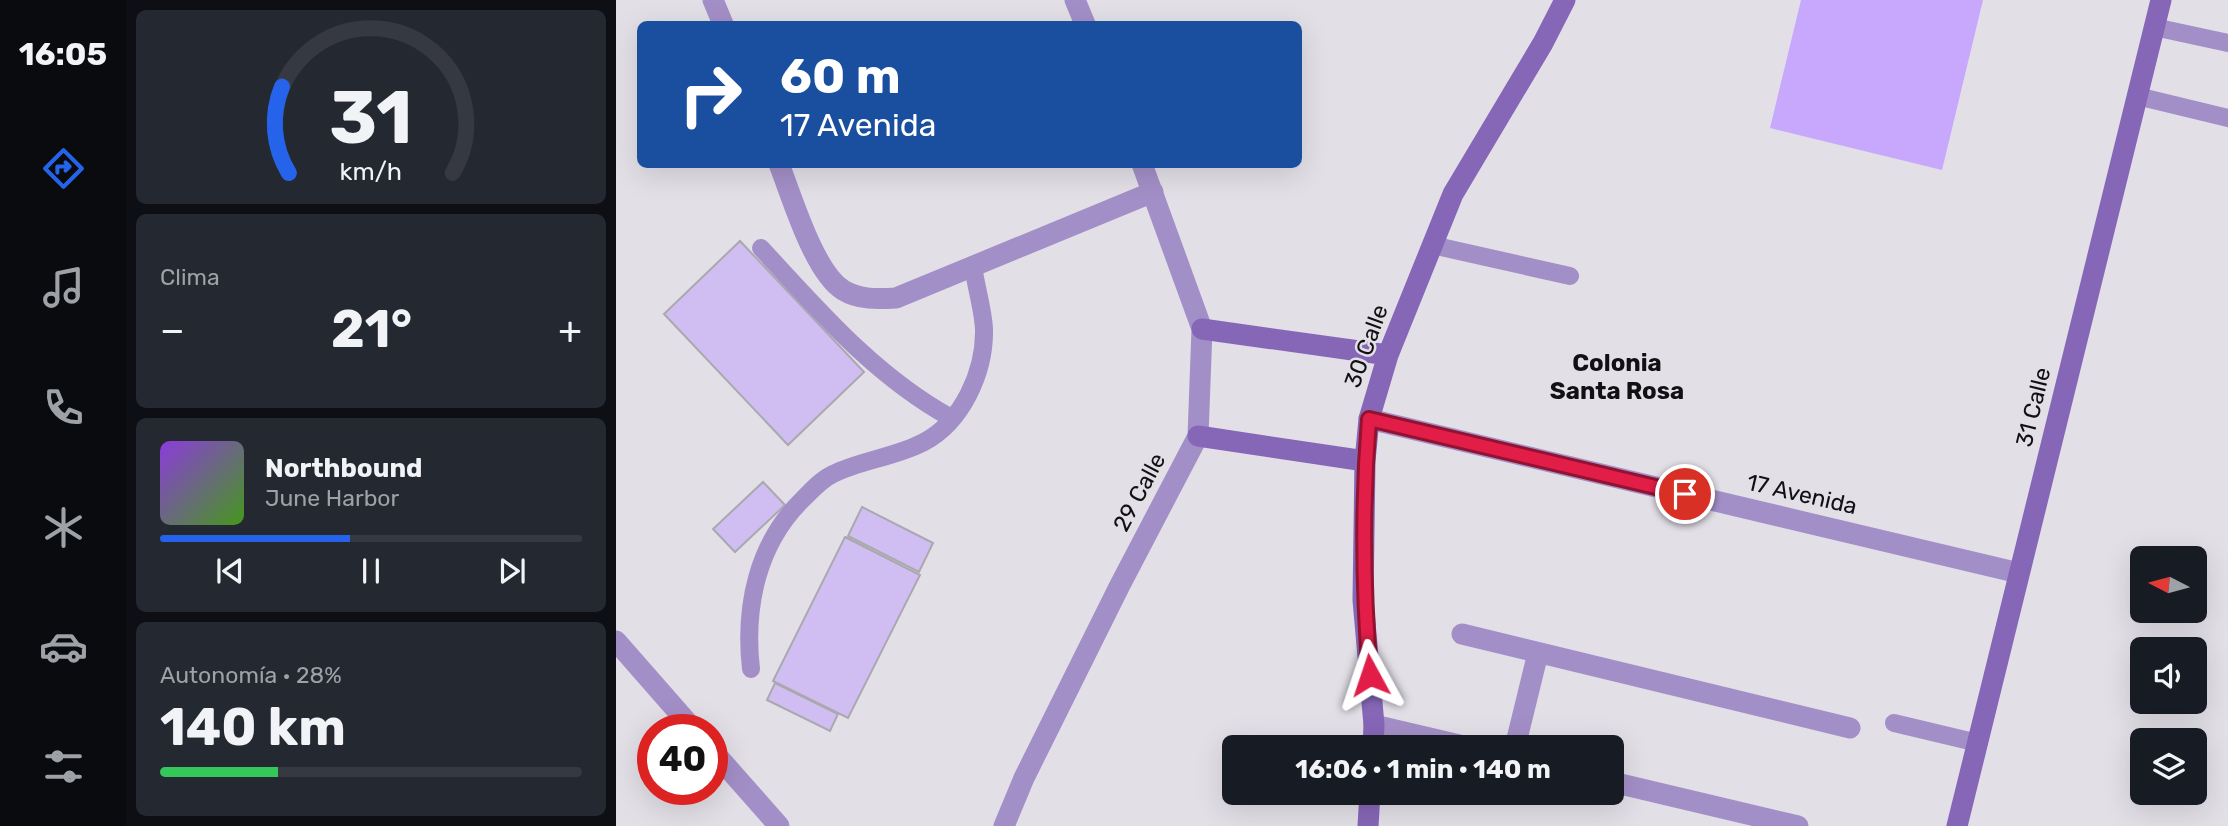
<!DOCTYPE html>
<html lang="es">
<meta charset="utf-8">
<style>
:root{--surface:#171b24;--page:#242831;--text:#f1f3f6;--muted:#9ea1a6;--line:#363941;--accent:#2563eb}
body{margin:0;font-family:Rubik,sans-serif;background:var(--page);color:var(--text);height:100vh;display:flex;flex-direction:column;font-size:26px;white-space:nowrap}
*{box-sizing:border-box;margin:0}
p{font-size:23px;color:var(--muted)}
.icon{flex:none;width:38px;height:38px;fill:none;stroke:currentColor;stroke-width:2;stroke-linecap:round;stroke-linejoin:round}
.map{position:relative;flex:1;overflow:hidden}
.sheet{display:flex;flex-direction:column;gap:10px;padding:10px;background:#0d0f14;width:490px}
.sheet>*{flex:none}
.top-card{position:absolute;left:21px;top:21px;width:665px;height:147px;border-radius:10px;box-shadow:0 7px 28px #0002;background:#1a4fa0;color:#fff;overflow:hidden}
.needle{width:46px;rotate:276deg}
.buttons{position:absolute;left:1514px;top:546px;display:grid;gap:14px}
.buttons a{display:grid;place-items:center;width:77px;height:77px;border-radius:10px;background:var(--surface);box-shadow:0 7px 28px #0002;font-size:35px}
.speed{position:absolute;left:21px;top:714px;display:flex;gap:14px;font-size:35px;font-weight:700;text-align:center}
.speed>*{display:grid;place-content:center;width:91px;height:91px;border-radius:50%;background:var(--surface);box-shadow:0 7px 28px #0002;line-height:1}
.speed .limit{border:10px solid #d22;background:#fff;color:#111}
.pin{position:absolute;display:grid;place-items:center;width:60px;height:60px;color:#fff;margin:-30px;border:4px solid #fff;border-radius:50%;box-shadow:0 2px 7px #0007}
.me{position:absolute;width:77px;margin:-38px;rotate:355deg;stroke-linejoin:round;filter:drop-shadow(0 0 5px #0008)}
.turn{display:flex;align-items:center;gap:24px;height:147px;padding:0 28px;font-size:32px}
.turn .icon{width:91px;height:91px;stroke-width:2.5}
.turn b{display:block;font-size:49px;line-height:60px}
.big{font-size:52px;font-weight:700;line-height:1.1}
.sheet .tile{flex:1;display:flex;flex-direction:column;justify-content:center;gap:10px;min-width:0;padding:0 24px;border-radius:10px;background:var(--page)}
.sheet .dial{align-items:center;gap:0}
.dial svg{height:182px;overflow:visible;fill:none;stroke:var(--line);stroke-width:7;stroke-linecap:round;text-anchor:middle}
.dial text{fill:var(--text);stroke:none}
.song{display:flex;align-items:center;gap:21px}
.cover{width:84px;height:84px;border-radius:10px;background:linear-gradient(135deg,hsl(270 70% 55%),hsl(100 70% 35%))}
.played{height:7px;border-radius:4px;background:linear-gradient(90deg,var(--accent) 45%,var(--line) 45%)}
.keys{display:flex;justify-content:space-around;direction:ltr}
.heat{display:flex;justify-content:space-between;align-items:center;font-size:38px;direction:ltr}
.charge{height:10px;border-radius:5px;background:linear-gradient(90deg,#34c759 28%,var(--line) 0)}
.trip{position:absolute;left:606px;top:735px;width:402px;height:70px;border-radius:10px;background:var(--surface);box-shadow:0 7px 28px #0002;font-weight:700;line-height:70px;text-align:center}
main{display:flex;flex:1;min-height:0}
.tab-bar{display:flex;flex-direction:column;width:126px;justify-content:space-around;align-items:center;background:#090b0e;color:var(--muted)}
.tab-bar .icon{width:49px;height:49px}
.tab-bar .on{color:var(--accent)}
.tab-bar b{font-size:32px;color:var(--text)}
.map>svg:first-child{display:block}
</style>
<main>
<nav class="tab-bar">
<b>16:05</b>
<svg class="icon on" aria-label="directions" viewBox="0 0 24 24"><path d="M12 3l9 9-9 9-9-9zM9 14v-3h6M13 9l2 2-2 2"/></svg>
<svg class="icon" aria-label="music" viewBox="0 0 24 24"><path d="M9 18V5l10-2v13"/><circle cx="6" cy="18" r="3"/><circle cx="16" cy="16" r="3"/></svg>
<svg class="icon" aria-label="phone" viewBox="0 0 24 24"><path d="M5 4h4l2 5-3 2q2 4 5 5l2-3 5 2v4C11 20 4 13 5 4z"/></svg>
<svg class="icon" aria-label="climate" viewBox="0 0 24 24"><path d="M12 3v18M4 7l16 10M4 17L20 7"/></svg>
<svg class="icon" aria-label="car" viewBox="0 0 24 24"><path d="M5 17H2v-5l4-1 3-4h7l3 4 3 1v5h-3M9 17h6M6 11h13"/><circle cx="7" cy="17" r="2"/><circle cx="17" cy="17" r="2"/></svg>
<svg class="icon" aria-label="filters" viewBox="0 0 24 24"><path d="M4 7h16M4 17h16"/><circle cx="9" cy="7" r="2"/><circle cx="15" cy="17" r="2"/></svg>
</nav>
<section class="sheet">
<div class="tile dial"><svg viewBox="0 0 100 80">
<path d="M14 69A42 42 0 1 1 86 69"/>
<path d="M14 69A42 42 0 0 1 11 31" stroke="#2563eb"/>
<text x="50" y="56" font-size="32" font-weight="700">31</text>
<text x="50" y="72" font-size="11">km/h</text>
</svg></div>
<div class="tile"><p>Clima</p>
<div class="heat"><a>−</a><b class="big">21°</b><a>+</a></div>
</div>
<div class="tile">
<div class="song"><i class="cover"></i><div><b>Northbound</b><p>June Harbor</p></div></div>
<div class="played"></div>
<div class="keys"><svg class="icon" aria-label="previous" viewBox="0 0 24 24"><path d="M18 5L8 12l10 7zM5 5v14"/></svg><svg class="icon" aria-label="pause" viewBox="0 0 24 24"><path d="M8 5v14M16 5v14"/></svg><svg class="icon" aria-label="next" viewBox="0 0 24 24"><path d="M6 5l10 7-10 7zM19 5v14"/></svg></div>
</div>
<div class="tile"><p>Autonomía · 28%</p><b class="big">140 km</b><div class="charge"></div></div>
</section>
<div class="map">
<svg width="1612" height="826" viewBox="0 0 1612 826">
<rect width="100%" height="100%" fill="#e2dfe7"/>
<path fill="#c8a8fd" d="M1185 0H1367L1326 170 1154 128Z"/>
<path fill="#d0bef2" stroke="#aaa8af" stroke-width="2" d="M124 241 248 372 172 445 48 314Z
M147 482 169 505 119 552 97 529Z
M246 507 317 543 303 572 232 536Z
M229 537 304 575 232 718 157 681Z
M159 683 222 714 214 731 151 700Z"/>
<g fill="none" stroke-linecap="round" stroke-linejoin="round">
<path stroke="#a38fc7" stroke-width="18" d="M1538 27 1612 43
M1521 96 1612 118
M816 245 954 276
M145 248C204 312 259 376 335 418
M135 669C128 607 141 543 188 498 197 489 206 479 217 474 245 460 280 457 308 442 346 422 369 372 368 329 367 309 360 287 357 266
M1278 723 1362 743"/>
<path stroke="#a38fc7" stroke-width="21" d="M97 0 107 24
M459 0 469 24
M163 164C176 197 198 272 227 290 243 300 262 299 280 298L537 192
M753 419 1403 573
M846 634 1234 728
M0 641 78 730
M758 725 852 747
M899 747 922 653
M96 750 163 826
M996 782 1182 826
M388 826 408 778 504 585 582 436 586 329 526 164"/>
<path stroke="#8666b7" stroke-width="21" d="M586 329 772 355
M582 436 749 461
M757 747 758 725 747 600 749 461 753 419 772 355 837 194 927 43 949 0
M752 826 754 793
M1341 826 1545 0"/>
</g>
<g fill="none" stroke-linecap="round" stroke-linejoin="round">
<g stroke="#92132f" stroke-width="18">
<path id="route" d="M754 675C747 590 746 504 753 419L1069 494"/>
</g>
<use href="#route" stroke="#e11d48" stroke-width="12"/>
</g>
<g text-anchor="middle" stroke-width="5" stroke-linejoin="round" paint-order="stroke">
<g font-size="23" fill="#111013" stroke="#e2dfe7">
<text transform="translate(750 346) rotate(-70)" y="8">30 Calle</text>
<text transform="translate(1417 407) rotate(-76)" y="8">31 Calle</text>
<text transform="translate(523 492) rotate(-62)" y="8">29 Calle</text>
<text transform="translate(1186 494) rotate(13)" y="8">17 Avenida</text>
</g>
<g font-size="24" font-weight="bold" fill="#111013" stroke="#e2dfe7">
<text x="1001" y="371">Colonia<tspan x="1001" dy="28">Santa Rosa</tspan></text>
</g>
</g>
</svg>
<div class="buttons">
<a><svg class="needle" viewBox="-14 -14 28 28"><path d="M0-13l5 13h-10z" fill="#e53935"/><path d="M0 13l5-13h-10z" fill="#9ea1a6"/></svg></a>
<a><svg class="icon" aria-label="sound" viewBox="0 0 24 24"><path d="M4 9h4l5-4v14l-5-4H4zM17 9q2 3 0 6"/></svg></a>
<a><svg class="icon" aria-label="layers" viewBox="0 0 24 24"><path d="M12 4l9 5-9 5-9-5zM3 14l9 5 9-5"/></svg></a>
</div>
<div class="speed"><div class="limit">40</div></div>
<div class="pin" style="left:1069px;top:494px;background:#d93025"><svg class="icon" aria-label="arrive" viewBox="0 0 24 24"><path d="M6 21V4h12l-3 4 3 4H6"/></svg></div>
<svg class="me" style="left:754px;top:675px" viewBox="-20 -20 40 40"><path d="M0-17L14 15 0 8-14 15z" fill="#e11d48" stroke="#fff" stroke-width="4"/></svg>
<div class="trip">16:06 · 1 min · 140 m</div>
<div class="top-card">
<div class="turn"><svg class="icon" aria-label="right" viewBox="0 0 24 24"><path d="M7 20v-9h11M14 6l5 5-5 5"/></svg><div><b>60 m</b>17 Avenida</div></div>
</div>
</div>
</main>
